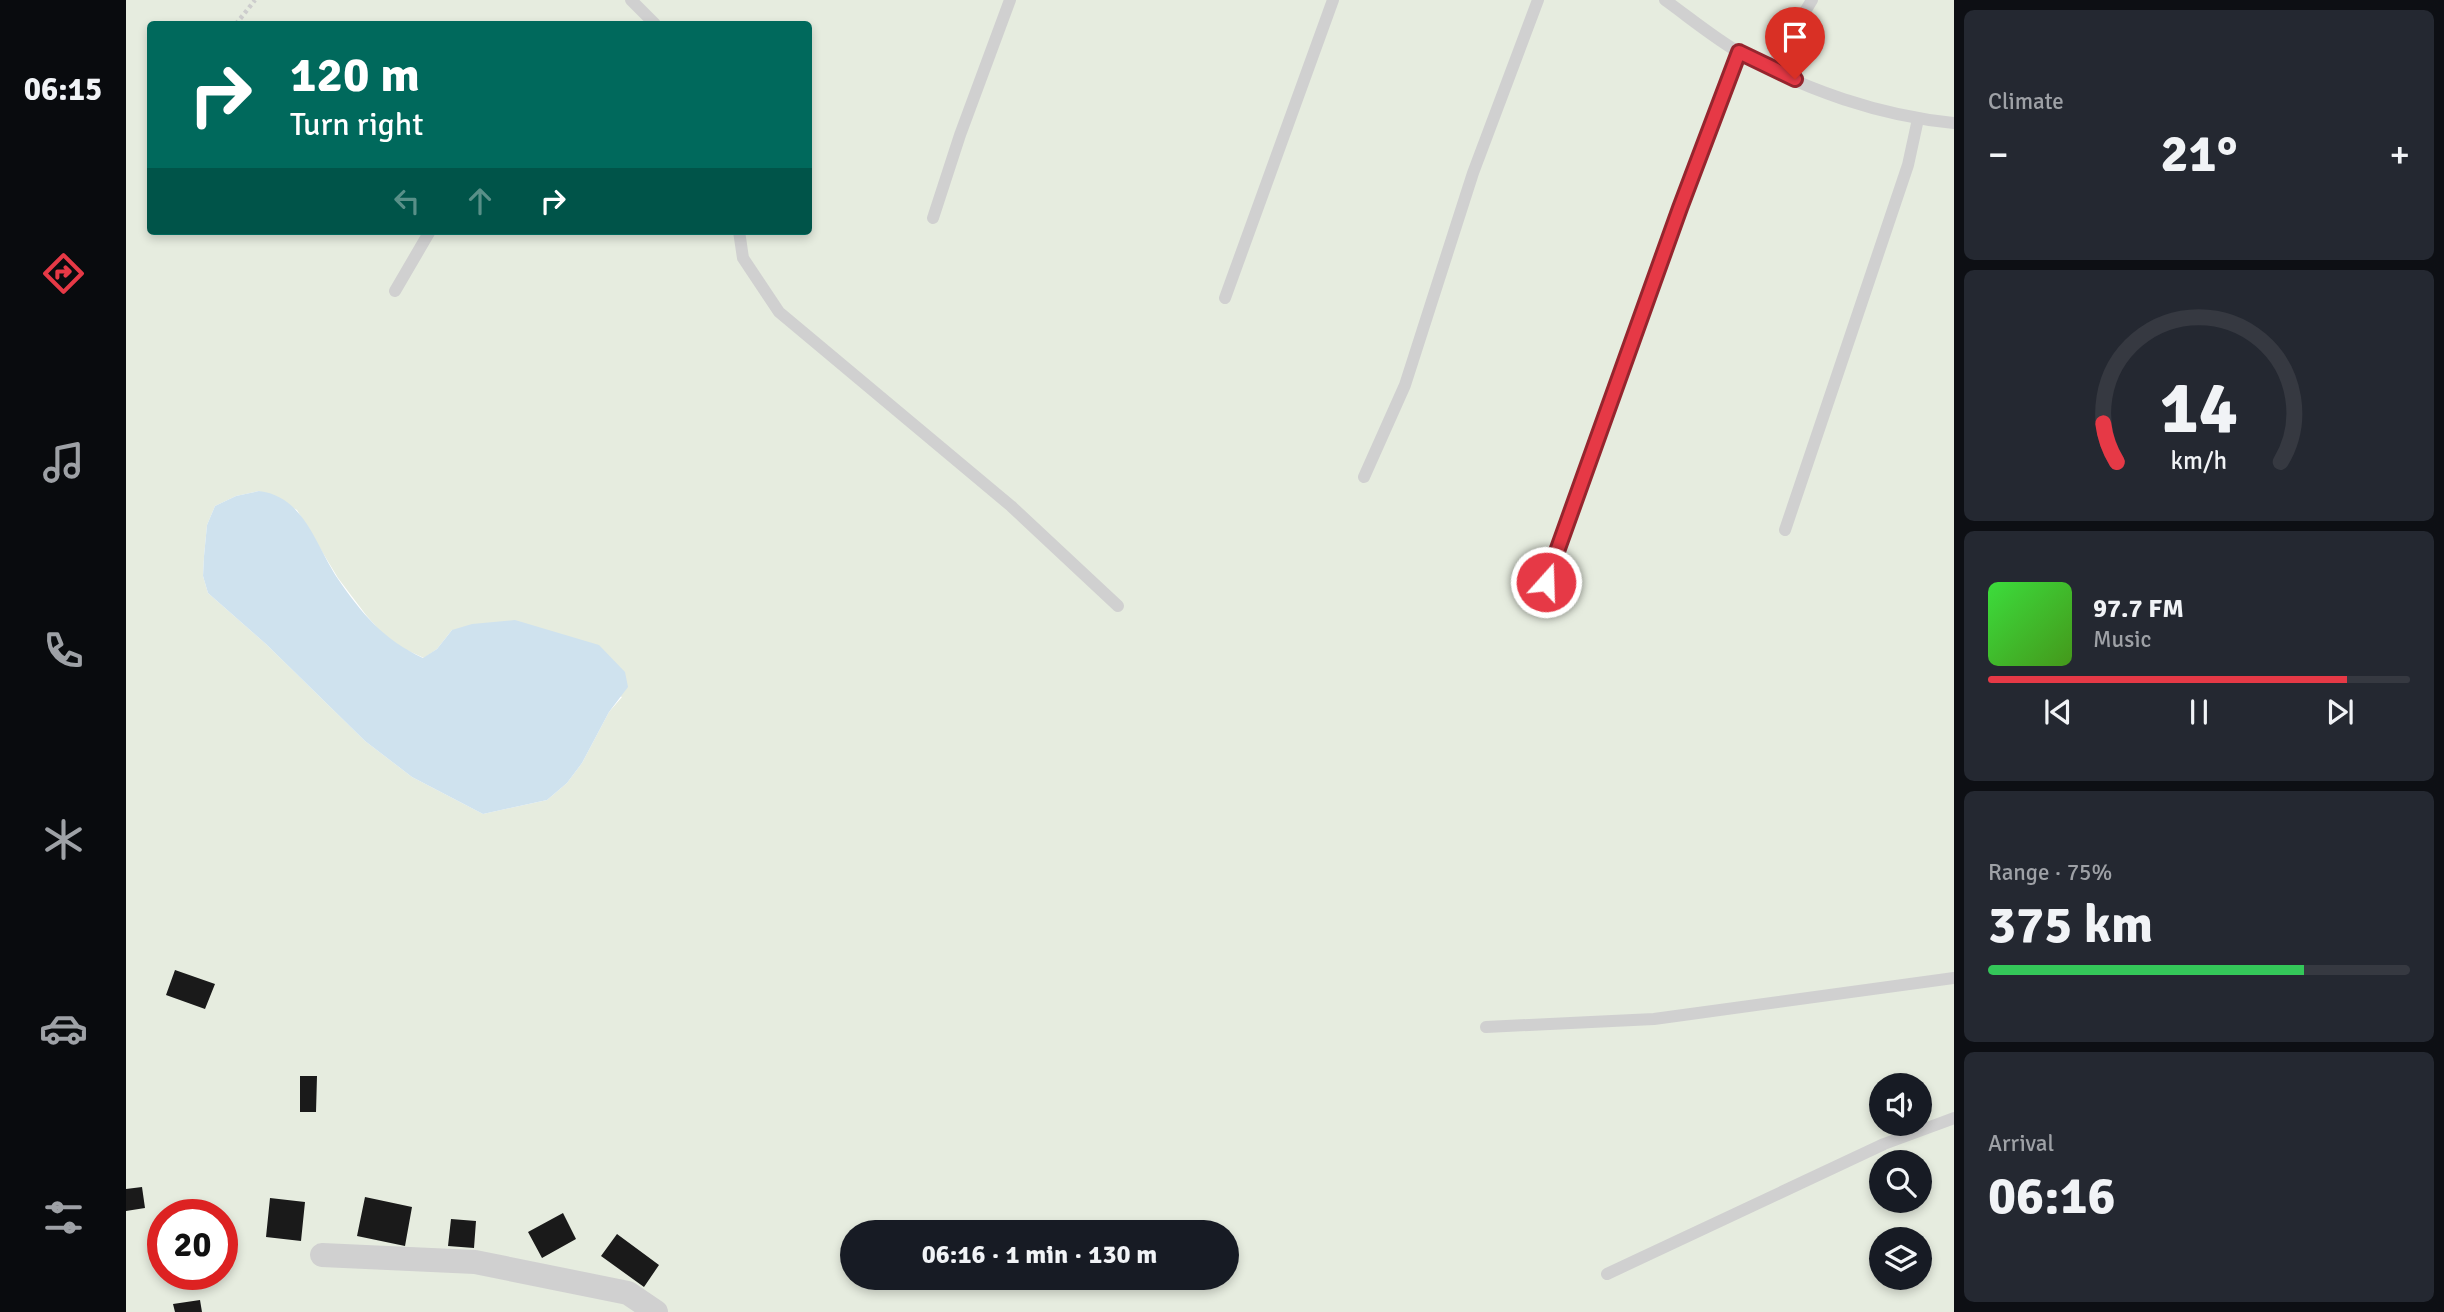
<!DOCTYPE html>
<meta charset="utf-8">
<style>
:root{--surface:#171b24;--page:#242831;--text:#f1f3f6;--muted:#9ea1a6;--line:#363941;--accent:#e63946}
body{margin:0;font-family:Signika,sans-serif;background:var(--page);color:var(--text);height:100vh;display:flex;flex-direction:column;font-size:26px;white-space:nowrap}
*{box-sizing:border-box;margin:0}
p{font-size:23px;color:var(--muted)}
.icon{flex:none;width:38px;height:38px;fill:none;stroke:currentColor;stroke-width:2;stroke-linecap:round;stroke-linejoin:round}
.map{position:relative;flex:1;overflow:hidden}
.drawer{display:flex;flex-direction:column;gap:10px;padding:10px;background:#0d0f14;width:490px}
.drawer>*{flex:none}
.top-card{position:absolute;left:21px;top:21px;width:665px;height:214px;border-radius:7px;box-shadow:0 4px 10px #0003;background:#00695c;color:#fff;overflow:hidden}
.tools{position:absolute;left:1743px;top:1073px;display:grid;gap:14px}
.tools a{display:grid;place-items:center;width:63px;height:63px;border-radius:50%;background:var(--surface);box-shadow:0 4px 10px #0003;font-size:35px}
.speed{position:absolute;left:21px;top:1199px;display:flex;gap:14px;font-size:35px;font-weight:700;text-align:center}
.speed>*{display:grid;place-content:center;width:91px;height:91px;border-radius:50%;background:var(--surface);box-shadow:0 4px 10px #0003;line-height:1}
.speed .limit{border:10px solid #d22;background:#fff;color:#111}
.pin{position:absolute;display:grid;place-items:center;width:60px;height:60px;color:#fff;margin:-72px -30px;border-radius:50% 50% 50% 0;rotate:-45deg;box-shadow:0 0 7px #0007}
.pin .icon{rotate:45deg}
.me{position:absolute;width:77px;margin:-38px;rotate:20deg;stroke-linejoin:round;filter:drop-shadow(0 0 5px #0008)}
.turn{display:flex;align-items:center;gap:24px;height:147px;padding:0 28px;font-size:32px}
.turn .icon{width:91px;height:91px;stroke-width:2.5}
.turn b{display:block;font-size:49px;line-height:60px}
.lanes{display:flex;align-items:center;height:66px;padding:0 28px;background:#0003;justify-content:center;gap:35px;direction:ltr}
.lanes .off{opacity:.35}
.big{font-size:52px;font-weight:700;line-height:1.1}
.drawer .tile{flex:1;display:flex;flex-direction:column;justify-content:center;gap:10px;min-width:0;padding:0 24px;border-radius:10px;background:var(--page)}
.drawer .dial{align-items:center;gap:0}
.dial svg{height:182px;overflow:visible;fill:none;stroke:var(--line);stroke-width:7;stroke-linecap:round;text-anchor:middle}
.dial text{fill:var(--text);stroke:none}
.song{display:flex;align-items:center;gap:21px}
.cover{width:84px;height:84px;border-radius:10px;background:linear-gradient(135deg,hsl(120 70% 55%),hsl(100 70% 35%))}
.played{height:7px;border-radius:4px;background:linear-gradient(90deg,var(--accent) 85%,var(--line) 85%)}
.keys{display:flex;justify-content:space-around;direction:ltr}
.heat{display:flex;justify-content:space-between;align-items:center;font-size:38px;direction:ltr}
.charge{height:10px;border-radius:5px;background:linear-gradient(90deg,#34c759 75%,var(--line) 0)}
.trip{position:absolute;left:714px;top:1220px;width:399px;height:70px;border-radius:35px;background:var(--surface);box-shadow:0 4px 10px #0003;font-weight:700;line-height:70px;text-align:center}
main{display:flex;flex:1;min-height:0}
.tab-bar{display:flex;flex-direction:column;width:126px;justify-content:space-around;align-items:center;background:#090b0e;color:var(--muted)}
.tab-bar .icon{width:49px;height:49px}
.tab-bar .on{color:var(--accent)}
.tab-bar b{font-size:32px;color:var(--text)}
.map>svg:first-child{display:block}
</style>
<main>
<nav class="tab-bar">
<b>06:15</b>
<svg class="icon on" aria-label="directions" viewBox="0 0 24 24"><path d="M12 3l9 9-9 9-9-9zM9 14v-3h6M13 9l2 2-2 2"/></svg>
<svg class="icon" aria-label="music" viewBox="0 0 24 24"><path d="M9 18V5l10-2v13"/><circle cx="6" cy="18" r="3"/><circle cx="16" cy="16" r="3"/></svg>
<svg class="icon" aria-label="phone" viewBox="0 0 24 24"><path d="M5 4h4l2 5-3 2q2 4 5 5l2-3 5 2v4C11 20 4 13 5 4z"/></svg>
<svg class="icon" aria-label="climate" viewBox="0 0 24 24"><path d="M12 3v18M4 7l16 10M4 17L20 7"/></svg>
<svg class="icon" aria-label="car" viewBox="0 0 24 24"><path d="M5 17H2v-5l4-1 3-4h7l3 4 3 1v5h-3M9 17h6M6 11h13"/><circle cx="7" cy="17" r="2"/><circle cx="17" cy="17" r="2"/></svg>
<svg class="icon" aria-label="filters" viewBox="0 0 24 24"><path d="M4 7h16M4 17h16"/><circle cx="9" cy="7" r="2"/><circle cx="15" cy="17" r="2"/></svg>
</nav>
<div class="map">
<svg width="1828" height="1312" viewBox="0 0 1828 1312">
<rect width="100%" height="100%" fill="#fff"/>
<path fill="#e6ecdf" fill-rule="evenodd" d="M0 0H1828V1312H0ZM24 24H682V231H24ZM133 491 171 510 212 578 240 615 254 631 274 647 298 658 311 649 326 630 496 697 483 712 456 763 441 783 421 800 357 814 286 777 239 741 140 644 82 593 77 576 78 556 81 525 89 506 110 496ZM1755 1085H1794V1124H1755ZM1755 1162H1794V1200H1755ZM37 1214H96V1274H37ZM726 1232H1101V1278H726ZM1755 1239H1794V1278H1755Z"/>
<path fill="#cfe2ee" d="M133 491C178 496 190 546 212 579 236 614 258 640 297 658L311 649 326 630 346 624 389 620 473 645 499 672 502 687 483 712 456 763 441 783 421 800 357 814 286 777 239 741 140 644 82 593 77 576 78 556 81 525 89 506 110 496Z"/>
<path fill="#1a1a1a" d="M49 970 89 984 79 1009 40 995Z
M174 1076H191L190 1112H174Z
M16 1187 19 1208 0 1211V1189Z
M239 1197 286 1207 279 1246 231 1236Z
M144 1198 179 1202 175 1241 140 1237Z
M437 1213 450 1239 416 1258 402 1232Z
M325 1219 350 1221 348 1248 322 1246Z
M491 1234 533 1265 518 1287 475 1256Z
M74 1300 76 1312H49L47 1304Z"/>
<g fill="none" stroke-linecap="round" stroke-linejoin="round">
<path stroke="#cdcdcd" stroke-width="4.5" stroke-dasharray="3.5 3.5" stroke-linecap="butt" d="M110 24 129 0"/>
<path stroke="#d0d0d0" stroke-width="12" d="M505 0 529 24
M1539 0C1564 18 1588 38 1614 53 1678 90 1755 116 1828 123
M1645 68 1686 0
M807 218 834 135 884 0
M613 231 617 258 653 312 885 506 992 606
M269 291 304 231
M1099 298 1207 0
M1238 477 1279 385 1347 173 1412 0
M1659 530 1782 165 1792 119
M1420 582 1554 208 1613 53
M1360 1027 1528 1019 1828 978
M1481 1274 1758 1144 1828 1118"/>
<path stroke="#d0d0d0" stroke-width="24" d="M196 1255 349 1262 502 1293 530 1312"/>
</g>
<g fill="none" stroke-linecap="round" stroke-linejoin="round">
<g stroke="#96252e" stroke-width="18">
<path id="route" d="M1420 582 1554 208 1613 52 1669 79"/>
</g>
<use href="#route" stroke="#e63946" stroke-width="12"/>
</g>
</svg>
<div class="tools">
<a><svg class="icon" aria-label="sound" viewBox="0 0 24 24"><path d="M4 9h4l5-4v14l-5-4H4zM17 9q2 3 0 6"/></svg></a>
<a><svg class="icon" aria-label="search" viewBox="0 0 24 24"><circle cx="10" cy="10" r="6"/><path d="M15 15l6 6"/></svg></a>
<a><svg class="icon" aria-label="layers" viewBox="0 0 24 24"><path d="M12 4l9 5-9 5-9-5zM3 14l9 5 9-5"/></svg></a>
</div>
<div class="speed"><div class="limit">20</div></div>
<div class="pin" style="left:1669px;top:79px;background:#d93025"><svg class="icon" aria-label="arrive" viewBox="0 0 24 24"><path d="M6 21V4h12l-3 4 3 4H6"/></svg></div>
<svg class="me" style="left:1420px;top:582px" viewBox="-20 -20 40 40"><circle r="17" fill="#e63946" stroke="#fff" stroke-width="3"/><path d="M0-11L8 9 0 5-8 9z" fill="#fff"/></svg>
<div class="trip">06:16 · 1 min · 130 m</div>
<div class="top-card">
<div class="turn"><svg class="icon" aria-label="right" viewBox="0 0 24 24"><path d="M7 20v-9h11M14 6l5 5-5 5"/></svg><div><b>120 m</b>Turn right</div></div>
<div class="lanes"><svg class="icon off" aria-label="left" viewBox="0 0 24 24"><path d="M17 20v-9H6M10 6l-5 5 5 5"/></svg><svg class="icon off" aria-label="ahead" viewBox="0 0 24 24"><path d="M12 20V5M6 11l6-6 6 6"/></svg><svg class="icon" aria-label="right" viewBox="0 0 24 24"><path d="M7 20v-9h11M14 6l5 5-5 5"/></svg></div>
</div>
</div>
<section class="drawer">
<div class="tile"><p>Climate</p>
<div class="heat"><a>−</a><b class="big">21°</b><a>+</a></div>
</div>
<div class="tile dial"><svg viewBox="0 0 100 80">
<path d="M14 69A42 42 0 1 1 86 69"/>
<path d="M14 69A42 42 0 0 1 8 52" stroke="#e63946"/>
<text x="50" y="56" font-size="32" font-weight="700">14</text>
<text x="50" y="72" font-size="11">km/h</text>
</svg></div>
<div class="tile">
<div class="song"><i class="cover"></i><div><b>97.7 FM</b><p>Music</p></div></div>
<div class="played"></div>
<div class="keys"><svg class="icon" aria-label="previous" viewBox="0 0 24 24"><path d="M18 5L8 12l10 7zM5 5v14"/></svg><svg class="icon" aria-label="pause" viewBox="0 0 24 24"><path d="M8 5v14M16 5v14"/></svg><svg class="icon" aria-label="next" viewBox="0 0 24 24"><path d="M6 5l10 7-10 7zM19 5v14"/></svg></div>
</div>
<div class="tile"><p>Range · 75%</p><b class="big">375 km</b><div class="charge"></div></div>
<div class="tile"><p>Arrival</p><b class="big">06:16</b></div>
</section>
</main>
